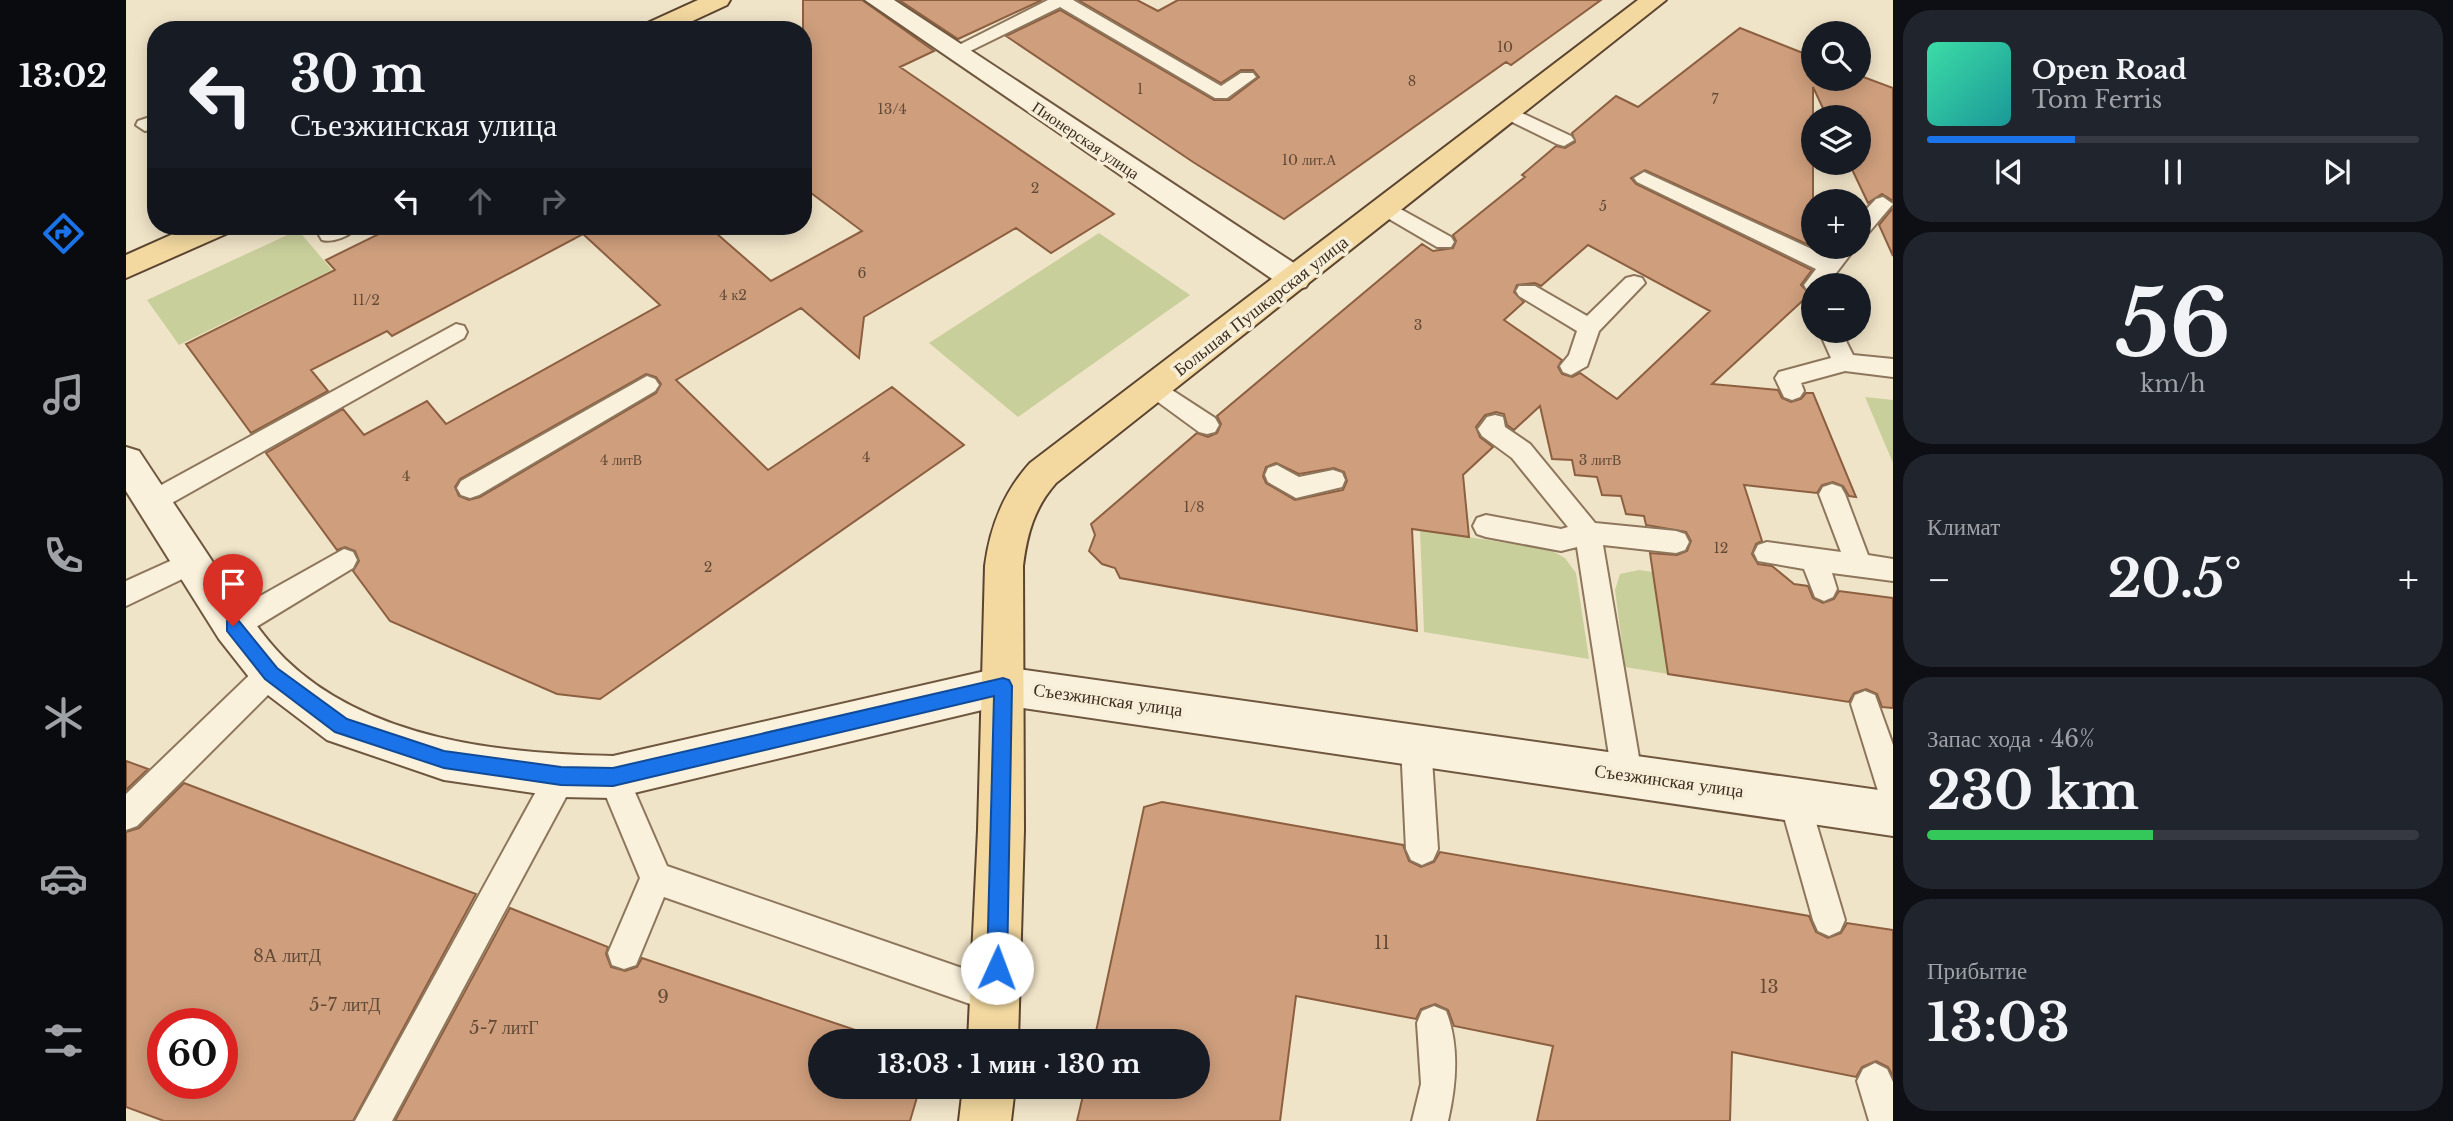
<!DOCTYPE html>
<html lang="ru">
<meta charset="utf-8">
<style>
:root{--surface:#171b24;--page:#20242c;--text:#f1f3f6;--muted:#9ea1a6;--line:#363941;--accent:#1a73e8}
body{margin:0;font-family:"Libre Baskerville",serif;background:var(--page);color:var(--text);height:100vh;display:flex;flex-direction:column;font-size:26px;white-space:nowrap}
*{box-sizing:border-box;margin:0}
p{font-size:23px;color:var(--muted)}
.icon{flex:none;width:38px;height:38px;fill:none;stroke:currentColor;stroke-width:2;stroke-linecap:round;stroke-linejoin:round}
.map{position:relative;flex:1;overflow:hidden}
.side{display:flex;flex-direction:column;gap:10px;padding:10px;background:#0d0f14;width:560px}
.side>*{flex:none}
.banner{position:absolute;left:21px;top:21px;width:665px;height:214px;border-radius:28px;box-shadow:0 4px 18px #0003;background:#171b24;color:var(--text);overflow:hidden}
.buttons{position:absolute;left:1675px;top:21px;display:grid;gap:14px}
.buttons a{display:grid;place-items:center;width:70px;height:70px;border-radius:50%;background:var(--surface);box-shadow:0 4px 18px #0003;font-size:35px}
.speed{position:absolute;left:21px;top:1008px;display:flex;gap:14px;font-size:35px;font-weight:700;text-align:center}
.speed>*{display:grid;place-content:center;width:91px;height:91px;border-radius:50%;background:var(--surface);box-shadow:0 4px 18px #0003;line-height:1}
.speed .limit{border:10px solid #d22;background:#fff;color:#111}
.pin{position:absolute;display:grid;place-items:center;width:60px;height:60px;color:#fff;margin:-72px -30px;border-radius:50% 50% 50% 0;rotate:-45deg;box-shadow:0 0 7px #0007}
.pin .icon{rotate:45deg}
.me{position:absolute;width:77px;margin:-38px;rotate:2deg;stroke-linejoin:round;filter:drop-shadow(0 0 5px #0008)}
.turn{display:flex;align-items:center;gap:24px;height:147px;padding:0 28px;font-size:32px}
.turn .icon{width:91px;height:91px;stroke-width:2.5}
.turn b{display:block;font-size:49px;line-height:60px}
.lanes{display:flex;align-items:center;height:66px;padding:0 28px;background:#0003;justify-content:center;gap:35px;direction:ltr}
.lanes .off{opacity:.35}
.big{font-size:52px;font-weight:700;line-height:1.1}
.side .card{flex:1;display:flex;flex-direction:column;justify-content:center;gap:10px;min-width:0;padding:0 24px;border-radius:28px;background:var(--page)}
.side .dial{align-items:center;gap:0}
.dial b{font-size:91px;line-height:1}
.song{display:flex;align-items:center;gap:21px}
.cover{width:84px;height:84px;border-radius:10px;background:linear-gradient(135deg,hsl(160 70% 55%),hsl(180 70% 35%))}
.played{height:7px;border-radius:4px;background:linear-gradient(90deg,var(--accent) 30%,var(--line) 30%)}
.keys{display:flex;justify-content:space-around;direction:ltr}
.heat{display:flex;justify-content:space-between;align-items:center;font-size:38px;direction:ltr}
.charge{height:10px;border-radius:5px;background:linear-gradient(90deg,#34c759 46%,var(--line) 0)}
.trip{position:absolute;left:682px;top:1029px;width:402px;height:70px;border-radius:35px;background:var(--surface);box-shadow:0 4px 18px #0003;font-weight:700;line-height:70px;text-align:center}
main{display:flex;flex:1;min-height:0}
.tab-bar{display:flex;flex-direction:column;width:126px;justify-content:space-around;align-items:center;background:#090b0e;color:var(--muted)}
.tab-bar .icon{width:49px;height:49px}
.tab-bar .current{color:var(--accent)}
.tab-bar b{font-size:32px;color:var(--text)}
.map>svg:first-child{display:block}
</style>
<main>
<nav class="tab-bar">
<b>13:02</b>
<svg class="icon current" aria-label="directions" viewBox="0 0 24 24"><path d="M12 3l9 9-9 9-9-9zM9 14v-3h6M13 9l2 2-2 2"/></svg>
<svg class="icon" aria-label="music" viewBox="0 0 24 24"><path d="M9 18V5l10-2v13"/><circle cx="6" cy="18" r="3"/><circle cx="16" cy="16" r="3"/></svg>
<svg class="icon" aria-label="phone" viewBox="0 0 24 24"><path d="M5 4h4l2 5-3 2q2 4 5 5l2-3 5 2v4C11 20 4 13 5 4z"/></svg>
<svg class="icon" aria-label="climate" viewBox="0 0 24 24"><path d="M12 3v18M4 7l16 10M4 17L20 7"/></svg>
<svg class="icon" aria-label="car" viewBox="0 0 24 24"><path d="M5 17H2v-5l4-1 3-4h7l3 4 3 1v5h-3M9 17h6M6 11h13"/><circle cx="7" cy="17" r="2"/><circle cx="17" cy="17" r="2"/></svg>
<svg class="icon" aria-label="filters" viewBox="0 0 24 24"><path d="M4 7h16M4 17h16"/><circle cx="9" cy="7" r="2"/><circle cx="15" cy="17" r="2"/></svg>
</nav>
<div class="map">
<svg width="1767" height="1121" viewBox="0 0 1767 1121">
<rect width="100%" height="100%" fill="#f0e4c8"/>
<path fill="#c9cf9b" d="M172 230 206 270 53 345 21 300Z
M973 233 1064 295 892 417 803 343Z
M1739 397 1767 400V463Z
M1294 530 1423 549 1439 558 1450 573 1463 659 1298 632Z
M1513 570 1527 572 1542 674 1499 667 1489 590 1494 574Z"/>
<path fill="#cf9f7d" stroke="#8d5f41" stroke-width="2" fill-rule="evenodd" d="M677 0H736L808 51 774 67 988 214 925 253 890 228 738 317 733 358 675 308 550 380 642 470 766 387 838 445 474 699 431 694 264 621 227 571 233 561 229 551 219 547 211 550 140 453 217 409 238 435 301 401 320 424 534 305 457 234 266 336 261 331 185 370 202 391 125 433 60 344 209 270 200 260 269 226H582L645 281 736 231 677 187ZM520 374 530 377 535 384 530 393 354 497 343 500 333 496 329 487 334 479Z
M773 0H916L832 39Z
M952 0H1011L1032 11 1052 0H1475L1385 65 1380 62 1158 219 1067 162 880 36 934 10 1088 100H1103L1133 77 1127 70H1115L1095 83Z
M1614 28 1687 57V79H1732V75L1767 88V201L1756 194 1742 203 1723 163H1732V117H1701L1687 87V247L1519 170 1505 178 1510 184 1686 270 1675 285 1684 294 1586 384 1652 390 1656 398 1665 402 1675 399 1680 393H1687L1730 497 1723 496 1717 486 1707 482 1696 485 1691 493 1618 485 1636 541 1630 544 1626 554 1632 564 1646 566 1668 584 1682 586 1687 598 1697 603 1708 599 1713 591 1767 598V708L1756 707 1751 694 1740 689 1728 693 1723 702 1542 674 1524 553 1551 555 1561 551 1565 541 1560 532 1520 525 1518 516 1500 514 1495 496 1476 495 1471 477 1449 475 1446 460 1426 459 1414 406 1388 430 1381 425 1378 414 1370 412 1359 415 1350 427 1354 437 1367 447 1337 475 1343 537 1286 529 1291 631 994 578 989 568 976 564 963 551 969 535 965 524 1071 433 1082 437 1091 433 1095 424 1091 416 1296 244 1307 251 1327 248 1330 241 1327 235 1399 177 1396 175 1430 146 1439 148 1449 142 1446 133 1490 96 1512 107ZM1462 245 1584 311 1491 399 1454 373 1446 377 1436 374 1432 367 1436 360 1378 320 1398 302 1388 292 1391 285 1409 283 1415 286ZM1150 463 1173 474 1208 468 1218 472 1221 481 1217 490 1169 500 1140 483 1137 476 1140 467Z
M1767 208V256L1753 225Z
M0 761 22 769 0 790Z
M58 783 350 894 227 1121H38L0 1107V832L13 828ZM37 1024H96V1083H37Z
M1036 802 1277 845 1283 861 1295 867 1308 862 1314 852 1683 916 1690 932 1702 938 1715 933 1721 923 1767 930V1076L1762 1067 1750 1061 1736 1067 1730 1077 1606 1052 1604 1121H1411L1427 1046 1328 1026 1322 1010 1309 1004 1295 1009 1290 1019 1170 996 1154 1121H951L959 1087H1073V1041H968L1018 807Z
M384 908 482 947 480 954 485 967 499 971 511 967 516 958 762 1041H695V1087H794L784 1121H269Z"/>
<g fill="none" stroke-linecap="round" stroke-linejoin="round">
<g stroke="#8d765c" stroke-width="4">
<path id="lane" d="M922 0H947L1095 86 1115 73H1127L1130 77 1101 98H1089L934 7 834 56H822L819 52Z
M1383 107 1445 136 1448 140 1438 146 1431 144 1376 117 1374 113 1376 109Z
M30 115V128L19 131 10 125 12 121Z
M1518 172 1701 256 1709 247H1730L1701 285H1687V292L1681 290 1678 285 1690 269 1511 182 1508 178Z
M1757 197 1767 204 1739 237 1732 239V218L1750 199Z
M1260 201 1325 237 1328 242 1325 247H1311L1253 213 1250 208 1253 203Z
M205 226H232C225 236 207 243 196 240L193 235Z
M1508 276 1516 278 1519 283 1473 331 1461 366 1445 375 1437 372 1434 366 1443 355 1451 331 1393 296 1390 291 1393 286H1409L1461 316 1500 278Z
M330 324 338 326 341 332 338 338 35 509 26 512 17 509 13 502 17 495Z
M1693 331H1715L1727 355 1767 359V377L1719 371 1675 383 1678 391 1674 397 1666 400 1658 397 1649 378 1653 372 1705 358Z
M521 376 529 379 533 385 529 391 353 495 344 498 335 495 331 488 335 481Z
M1029 379 1089 418 1093 425 1089 432 1081 434 1073 432 1021 394 1017 388 1021 382Z
M1369 415 1377 417 1379 427 1404 444 1469 523 1550 531 1559 534 1563 542 1559 550 1550 553 1477 545 1516 775 1512 785 1501 789 1490 785 1486 775 1451 547 1435 551 1360 537 1351 534 1347 526 1351 518 1360 515 1435 529 1442 527 1386 458 1356 436 1352 429 1361 417Z
M1151 465 1173 477 1207 470 1216 473 1219 480 1216 487 1170 498 1142 482 1139 475 1142 468Z
M1706 484 1715 487 1719 494 1742 555 1767 559V581L1706 573 1711 589 1707 597 1698 601 1689 597 1678 569 1632 561 1628 553 1632 545 1641 542 1715 552 1693 494 1697 487Z
M218 549 227 552 231 560 227 568 117 635 107 638 97 635 93 626 97 617Z
M64 552 73 555 77 563 73 571 0 606V581Z
M145 660 155 664 159 673 155 682 11 826 0 830V794L135 664Z
M1739 691 1749 695 1767 745V806L1756 801 1752 791 1725 704 1729 695Z
M1290 730 1300 734 1305 744 1312 849 1307 860 1296 865 1285 860 1280 849 1275 744 1280 734Z
M435 762 446 766 450 776 446 786 266 1121H229L424 766Z
M487 763 498 767 541 866 882 984 887 996 882 1008 870 1013 538 897 510 965 498 969 486 965 482 953 514 878 472 777 476 767Z
M1668 784 1679 789 1683 799 1719 920 1714 931 1703 936 1692 931 1687 920 1653 799 1657 789Z
M1308 1006 1320 1011C1334 1046 1330 1086 1322 1121H1286L1295 1084 1291 1023 1296 1011Z
M1749 1063 1761 1069 1767 1082V1121H1743L1731 1081 1737 1069Z"/>
</g>
<g stroke="#6f573f" stroke-width="4">
<path id="secondary" d="M739 0H768L1180 271 1185 279 1180 287 1169 290 1158 287Z
M0 447 13 451C39 491 66 530 92 570 113 600 133 633 159 659 242 740 376 754 487 756L877 667 1767 792V836L877 705 487 798 435 797 318 780 201 740 130 686 93 639 0 491Z"/>
</g>
<g stroke="#5b4430" stroke-width="4">
<path id="primary" d="M572 0H604L601 5 547 30H514L517 25Z
M1512 0H1540L930 483C908 508 901 534 897 566L898 830 892 1041H842L852 830 859 566C864 527 877 493 904 463Z
M65 226H106L102 233 0 278V255Z
M837 1087H889L885 1121H833Z"/>
</g>
<use href="#lane" fill="#faf1dc" fill-rule="evenodd"/>
<use href="#secondary" fill="#faf1dc" fill-rule="evenodd"/>
<use href="#primary" fill="#f3d9a0" fill-rule="evenodd"/>
</g>
<path fill="#1a73e8" stroke="#114b97" stroke-width="2" d="M107 619 113 621 151 668 221 719 318 751 435 767 487 768 877 678 883 680 886 686 881 968 878 975 871 978 864 975 861 968 868 696 487 786 435 785 318 768 209 732 139 679 101 631V621Z"/>
<g text-anchor="middle" stroke-width="7" stroke-linejoin="round" paint-order="stroke">
<g font-size="14" fill="#624a37">
<text x="1379" y="52">10</text>
<text x="1286" y="86">8</text>
<text x="1014" y="94">1</text>
<text x="1589" y="104">7</text>
<text x="766" y="114">13/4</text>
<text x="1183" y="165">10 лит.А</text>
<text x="909" y="193">2</text>
<text x="1477" y="211">5</text>
<text x="736" y="278">6</text>
<text x="607" y="300">4 к2</text>
<text x="240" y="305">11/2</text>
<text x="1292" y="330">3</text>
<text x="740" y="462">4</text>
<text x="495" y="465">4 литВ</text>
<text x="1474" y="465">3 литВ</text>
<text x="280" y="481">4</text>
<text x="1068" y="512">1/8</text>
<text x="1595" y="553">12</text>
<text x="582" y="572">2</text>
</g>
<g font-size="16" fill="#3d2e20" stroke="#f7eed8">
<text transform="translate(960 140) rotate(34)" y="6">Пионерская улица</text>
</g>
<g font-size="18" fill="#3d2e20" stroke="#f7eed8">
<text transform="translate(1135 306) rotate(-38)" y="6">Большая Пушкарская улица</text>
<text transform="translate(982 700) rotate(8)" y="6">Съезжинская улица</text>
<text transform="translate(1543 781) rotate(8)" y="6">Съезжинская улица</text>
</g>
<g font-size="18" fill="#624a37">
<text x="1256" y="949">11</text>
<text x="161" y="962">8А литД</text>
<text x="1643" y="993">13</text>
<text x="537" y="1003">9</text>
<text x="219" y="1011">5-7 литД</text>
<text x="378" y="1034">5-7 литГ</text>
</g>
</g>
</svg>
<div class="buttons">
<a><svg class="icon" aria-label="search" viewBox="0 0 24 24"><circle cx="10" cy="10" r="6"/><path d="M15 15l6 6"/></svg></a>
<a><svg class="icon" aria-label="layers" viewBox="0 0 24 24"><path d="M12 4l9 5-9 5-9-5zM3 14l9 5 9-5"/></svg></a>
<a>+</a>
<a>−</a>
</div>
<div class="speed"><div class="limit">60</div></div>
<div class="pin" style="left:107px;top:626px;background:#d93025"><svg class="icon" aria-label="arrive" viewBox="0 0 24 24"><path d="M6 21V4h12l-3 4 3 4H6"/></svg></div>
<svg class="me" style="left:871px;top:968px" viewBox="-20 -20 40 40"><circle r="19" fill="#fff"/><path d="M0-13L10 11 0 6-10 11z" fill="#1a73e8"/></svg>
<div class="trip">13:03 · 1 мин · 130 m</div>
<div class="banner">
<div class="turn"><svg class="icon" aria-label="left" viewBox="0 0 24 24"><path d="M17 20v-9H6M10 6l-5 5 5 5"/></svg><div><b>30 m</b>Съезжинская улица</div></div>
<div class="lanes"><svg class="icon" aria-label="left" viewBox="0 0 24 24"><path d="M17 20v-9H6M10 6l-5 5 5 5"/></svg><svg class="icon off" aria-label="ahead" viewBox="0 0 24 24"><path d="M12 20V5M6 11l6-6 6 6"/></svg><svg class="icon off" aria-label="right" viewBox="0 0 24 24"><path d="M7 20v-9h11M14 6l5 5-5 5"/></svg></div>
</div>
</div>
<section class="side">
<div class="card">
<div class="song"><i class="cover"></i><div><b>Open Road</b><p>Tom Ferris</p></div></div>
<div class="played"></div>
<div class="keys"><svg class="icon" aria-label="previous" viewBox="0 0 24 24"><path d="M18 5L8 12l10 7zM5 5v14"/></svg><svg class="icon" aria-label="pause" viewBox="0 0 24 24"><path d="M8 5v14M16 5v14"/></svg><svg class="icon" aria-label="next" viewBox="0 0 24 24"><path d="M6 5l10 7-10 7zM19 5v14"/></svg></div>
</div>
<div class="card dial"><b>56</b><p>km/h</p></div>
<div class="card"><p>Климат</p>
<div class="heat"><a>−</a><b class="big">20.5°</b><a>+</a></div>
</div>
<div class="card"><p>Запас хода · 46%</p><b class="big">230 km</b><div class="charge"></div></div>
<div class="card"><p>Прибытие</p><b class="big">13:03</b></div>
</section>
</main>
